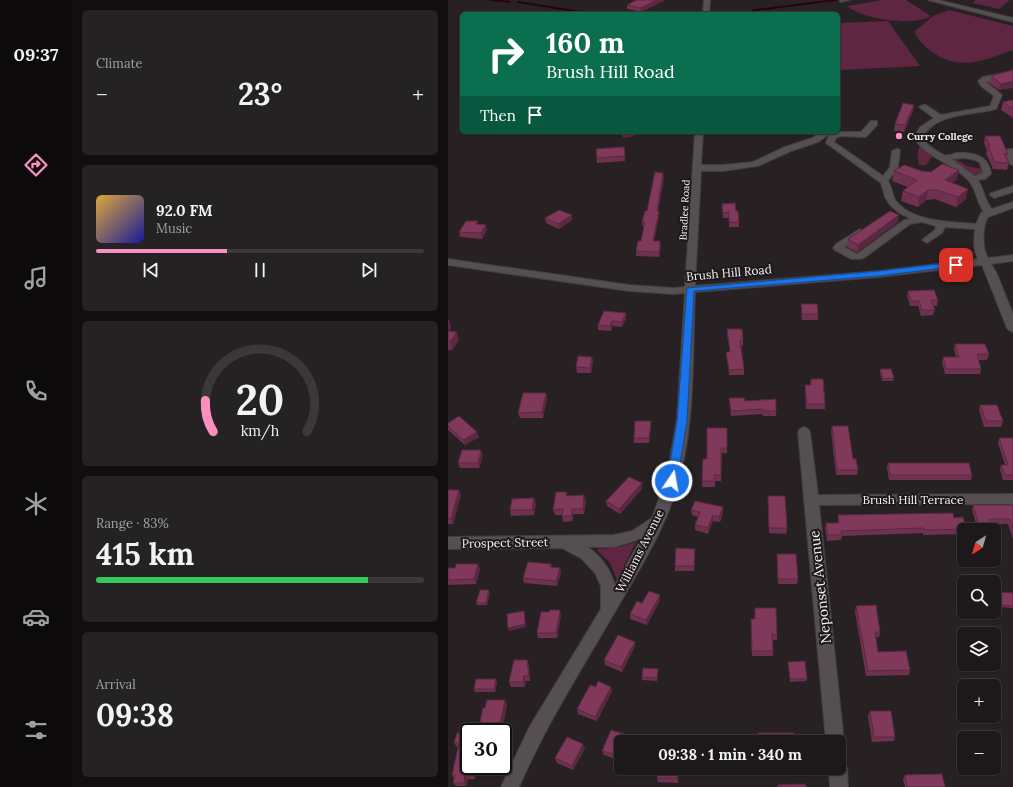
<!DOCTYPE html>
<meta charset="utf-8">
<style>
:root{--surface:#1d191a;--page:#252223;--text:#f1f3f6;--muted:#a0a0a2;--line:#3b3839;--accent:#fc8fc1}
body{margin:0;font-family:Lora,serif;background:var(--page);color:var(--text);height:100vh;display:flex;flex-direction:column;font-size:15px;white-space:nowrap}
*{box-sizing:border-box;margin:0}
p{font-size:13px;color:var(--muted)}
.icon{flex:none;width:22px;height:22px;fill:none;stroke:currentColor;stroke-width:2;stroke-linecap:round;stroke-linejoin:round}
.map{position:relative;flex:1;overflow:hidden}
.details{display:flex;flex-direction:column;gap:10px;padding:10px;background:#100e0e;width:376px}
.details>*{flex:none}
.guide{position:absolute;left:12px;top:12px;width:380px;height:122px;border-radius:6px;box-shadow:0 1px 3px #0004,0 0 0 1px var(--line);background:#0b6e4f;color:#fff;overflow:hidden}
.needle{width:26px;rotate:217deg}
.controls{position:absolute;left:509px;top:523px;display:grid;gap:8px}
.controls a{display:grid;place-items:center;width:44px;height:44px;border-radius:6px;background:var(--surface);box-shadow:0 1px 3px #0004,0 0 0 1px var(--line);font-size:20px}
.speed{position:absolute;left:12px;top:723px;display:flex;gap:8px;font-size:20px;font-weight:700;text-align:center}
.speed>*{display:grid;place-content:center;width:52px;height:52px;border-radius:50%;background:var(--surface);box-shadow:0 1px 3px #0004,0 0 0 1px var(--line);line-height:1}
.speed .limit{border:2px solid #111;border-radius:6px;background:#fff;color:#111}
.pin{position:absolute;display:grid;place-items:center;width:34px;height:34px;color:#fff;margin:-17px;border-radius:8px;box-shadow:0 2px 6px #0006}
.me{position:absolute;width:44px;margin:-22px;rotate:12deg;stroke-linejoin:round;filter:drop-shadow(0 0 3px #0008)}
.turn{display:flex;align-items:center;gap:14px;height:84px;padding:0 20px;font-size:18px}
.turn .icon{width:52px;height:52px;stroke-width:2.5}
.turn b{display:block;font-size:28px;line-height:34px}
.then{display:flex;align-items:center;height:38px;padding:0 20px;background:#0003;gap:8px;font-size:15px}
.big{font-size:30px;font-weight:800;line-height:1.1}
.details .tile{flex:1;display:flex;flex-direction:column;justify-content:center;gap:6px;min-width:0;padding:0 14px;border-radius:6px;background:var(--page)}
.details .dial{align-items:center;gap:0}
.dial svg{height:104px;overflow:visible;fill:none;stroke:var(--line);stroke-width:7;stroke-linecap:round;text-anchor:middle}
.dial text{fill:var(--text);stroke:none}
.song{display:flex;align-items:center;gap:12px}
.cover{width:48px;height:48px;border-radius:6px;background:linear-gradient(135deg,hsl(40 70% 55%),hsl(240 70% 35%))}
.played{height:4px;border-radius:2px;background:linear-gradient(90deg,var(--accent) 40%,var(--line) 40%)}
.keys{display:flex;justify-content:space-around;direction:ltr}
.heat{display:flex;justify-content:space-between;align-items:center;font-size:22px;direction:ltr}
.charge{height:6px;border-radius:3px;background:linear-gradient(90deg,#34c759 83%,var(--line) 0)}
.trip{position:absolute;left:166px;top:735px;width:232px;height:40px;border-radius:6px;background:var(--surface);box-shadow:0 1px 3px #0004,0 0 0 1px var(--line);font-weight:800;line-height:40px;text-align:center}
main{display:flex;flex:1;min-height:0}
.tab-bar{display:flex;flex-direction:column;width:72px;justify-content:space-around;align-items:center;background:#0c0a0a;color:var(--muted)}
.tab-bar .icon{width:28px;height:28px}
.tab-bar .current{color:var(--accent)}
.tab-bar b{font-size:18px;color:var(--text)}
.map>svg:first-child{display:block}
</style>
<main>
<nav class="tab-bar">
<b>09:37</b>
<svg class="icon current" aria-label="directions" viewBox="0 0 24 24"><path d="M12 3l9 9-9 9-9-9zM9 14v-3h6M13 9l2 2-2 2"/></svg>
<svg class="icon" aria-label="music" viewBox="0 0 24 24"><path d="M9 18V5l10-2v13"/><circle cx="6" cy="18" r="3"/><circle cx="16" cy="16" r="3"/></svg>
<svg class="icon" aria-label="phone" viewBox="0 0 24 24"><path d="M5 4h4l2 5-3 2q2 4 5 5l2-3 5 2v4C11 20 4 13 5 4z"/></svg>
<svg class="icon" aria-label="climate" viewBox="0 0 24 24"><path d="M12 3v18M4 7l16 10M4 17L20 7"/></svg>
<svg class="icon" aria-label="car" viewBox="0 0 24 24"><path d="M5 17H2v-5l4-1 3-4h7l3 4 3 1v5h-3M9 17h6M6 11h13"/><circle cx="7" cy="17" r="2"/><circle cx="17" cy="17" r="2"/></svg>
<svg class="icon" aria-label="filters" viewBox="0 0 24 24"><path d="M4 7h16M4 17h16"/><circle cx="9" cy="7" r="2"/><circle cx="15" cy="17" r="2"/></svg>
</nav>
<section class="details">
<div class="tile"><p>Climate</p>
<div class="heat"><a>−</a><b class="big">23°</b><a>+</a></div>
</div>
<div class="tile">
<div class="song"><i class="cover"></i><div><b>92.0 FM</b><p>Music</p></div></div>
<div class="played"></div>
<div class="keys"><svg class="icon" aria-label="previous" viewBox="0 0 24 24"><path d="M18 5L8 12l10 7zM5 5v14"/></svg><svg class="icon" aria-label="pause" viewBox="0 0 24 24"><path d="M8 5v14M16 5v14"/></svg><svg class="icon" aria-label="next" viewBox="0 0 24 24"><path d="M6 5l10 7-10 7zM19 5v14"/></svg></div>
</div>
<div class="tile dial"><svg viewBox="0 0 100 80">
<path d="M14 69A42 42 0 1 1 86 69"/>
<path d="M14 69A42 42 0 0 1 8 45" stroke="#fc8fc1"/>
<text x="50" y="56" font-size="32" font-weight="700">20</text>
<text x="50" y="72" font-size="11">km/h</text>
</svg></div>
<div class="tile"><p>Range · 83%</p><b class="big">415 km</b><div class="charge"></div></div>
<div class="tile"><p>Arrival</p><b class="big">09:38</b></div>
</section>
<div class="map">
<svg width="565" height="787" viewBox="0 0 565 787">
<rect width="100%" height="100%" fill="#272123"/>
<path fill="#5e2641" d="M435 0H458L483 16C465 27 414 19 399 6Z
M527 0H562L551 9 525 3Z
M501 10 565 26V50C534 61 509 73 479 48 475 44 467 37 467 31L485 16Z
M440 21 472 66 393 70 390 65V23Z
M472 146 487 156 483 158 478 165H471C469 158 469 153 472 146Z
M506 159 515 163 519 166 535 169 534 173 523 175 505 162Z
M188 542 169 580 162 563 148 549 171 547Z"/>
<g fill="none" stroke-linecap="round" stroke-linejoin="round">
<path stroke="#290014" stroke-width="2" d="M43 0 61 2
M70 2 145 14
M297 14 307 10 388 0"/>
<g stroke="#423d3f" stroke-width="2">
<path id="minor" d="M256 0H262L261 14H255Z
M392 0H402L392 2Z
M480 0H490L565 18V22Z
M565 71V75L538 82 554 95 548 109C522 116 488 112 474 138 478 144 489 152 496 155 500 156 505 154 508 153 525 152 541 155 543 174L537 179 530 180C536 189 537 202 544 209L565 202V208L540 217C534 226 534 249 540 258L565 255V261L543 264 548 272 565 314V332L561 330 559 328 534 265 431 277 247 292C244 359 248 430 227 493 216 528 197 560 179 591 142 656 101 718 71 787H53L82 726 153 609V586L147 573 133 558 114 548 0 549V537L166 535 184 531 204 518 219 476 229 419 237 293 225 294 181 291 0 265V259L181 285 225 288 237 287 247 132H255L253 165H275L305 162 337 147 364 138 374 132H384L370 142 343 151 310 166 275 171H253L247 286 431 271 530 259C525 250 526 239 527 229L497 227 494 233 479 243 474 240 487 230 488 226 474 222 462 224 416 258 412 259H403L387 250 385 248 388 244 412 229 417 232 415 234 396 247 409 254 456 220 463 219 450 212 442 205 437 197 433 183 378 143 381 135 391 132H413L423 121H429V125L418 137 392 136 388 138 386 142 435 176 442 167 444 151 448 149H451L452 151 450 167 440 181C444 187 444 195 448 201 464 222 505 222 528 224L533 213 536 212C528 202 529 188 519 179 503 163 478 157 466 138L472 127 486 118 471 107 475 105H478L493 115 542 106 546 96 533 86 530 81 535 77ZM516 158 527 160 532 163 535 173 526 176 504 159ZM193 539 167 585C162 569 154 556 139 547H166Z
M560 149H565V165L562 164 556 152Z
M565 186V192L546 198 542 195 543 193Z
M356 427 360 429 362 432 370 495 565 494V504L371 505 396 742 393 748 391 749V742H378L350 432 352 429Z
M391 760 396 762 399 768 400 787H382L381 768H391Z"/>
</g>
<use href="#minor" fill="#554f51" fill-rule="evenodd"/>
</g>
<path fill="#6e314e" d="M188 0H217L193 12 179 9V5Z
M565 70 551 90 541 83 543 76Z
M565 100V118L553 110 555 102Z
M466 105 465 111 456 132 446 131 447 124Z
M171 132H186V136L176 138Z
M537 136 560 154 559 158 561 163 559 170 545 169 538 153 539 150 536 143Z
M176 147 177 161 149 163 148 149Z
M446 171H474L509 179 504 183 518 199 508 207 487 199 478 200 470 207 453 201 455 191 460 187 444 181Z
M216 178 210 211H211V216L206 241H212L213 246 211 257 188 256V251L193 241 196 227H195L194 222 199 211Z
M274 204 291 222V227H281V218H275Z
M124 215V220L111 229 98 223 97 218Z
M450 222 409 252 399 247 400 239Z
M30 224 39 230 34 239 12 237 11 232Z
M460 291 490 300 489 306H485L487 310 485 315 473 316 470 306H462L459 296Z
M353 304 370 314V320H354L353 309Z
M178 313V318L174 327 165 326 163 331 150 330V325Z
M0 320H1L3 328 1 331 11 340 4 350H0Z
M279 329 295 340V346H293L296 369V375H281L279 357 278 352H282L279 335Z
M507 344 541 354 539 360H530L533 369 532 374H497L494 362 495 357H508L506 349Z
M144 357 145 362 143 373H129L128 367Z
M432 369 446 378 445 381H434L432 372Z
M363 379 377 404V409H358L357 391V385H362Z
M98 393 99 398 95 418H72L70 413Z
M281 398 297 401 328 411V416H315L314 414 283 416Z
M532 405 555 421 553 427H536L531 410Z
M0 423 31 437 17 445 0 430Z
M203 426 201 443H186V438Z
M384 426 405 459 410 470 409 475H388L383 431Z
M279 428V453H274L273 481H267V487H254V481L259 459Z
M551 438H565V480H555L552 470 553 465H557L550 443Z
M35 455 31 468H12L10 463Z
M440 463 524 475 523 480H441L439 468Z
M194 483V489L172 514 159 506 158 501Z
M0 490 13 495 5 524H0Z
M120 496 138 501 136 514H125V521L115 522 114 515H107L105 510Z
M320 496 339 528 338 534 321 533Z
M88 504 86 515 63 516 62 510Z
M525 505H565V539L560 524H543L541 530H530L524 510Z
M243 510 275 513 272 522 265 521 260 534 247 530V525L250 517 244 515Z
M390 515 506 518 518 529V530H516V534L475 535V533L394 536 393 540 379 541 377 528 378 523H390Z
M247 554 246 571H227V566Z
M329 554 350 579 349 584H330Z
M103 564 104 567 112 568 113 573 109 586 76 583 75 578Z
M0 568 32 569 28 584 0 585Z
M42 592 39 605H29L28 603Z
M547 592 565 593V608L549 607 546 594Z
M212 595V600L199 625 182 619V614L194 603Z
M408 606 432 632 431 637H427L430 652 462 670 461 675 418 676 407 611Z
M113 615 109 638H90L89 633Z
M303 624 329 635V640H325V656H304Z
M187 642V646L174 672 157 665 156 660Z
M79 660 81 665 82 681H78L77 687H63L61 682Z
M340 662 359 679 358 681 342 682Z
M210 669V671L209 681 194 680V677Z
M49 682 47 692H27L26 689Z
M148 687H163L164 691 149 721 130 714 129 709Z
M57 700 59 705 54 730H45V732H31L30 731 37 708Z
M422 711 447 737 446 741 424 742 420 716Z
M9 733 27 779H20L18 786H8L5 783 6 779 4 775 10 747H9L6 743Z
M182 736 183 741 182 742H173V761L156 755 154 751Z
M137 748 125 770 109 763 107 758Z
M210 768H231L230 783 210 782 209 778Z
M457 775 497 787H457L455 779Z"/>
<path fill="#5a2840" d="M209 0H217L193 12 192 8Z
M565 81V88L551 90 553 84Z
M466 105 465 111 456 132 457 125Z
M183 132H186V136L176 138 175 134Z
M511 170 509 179 495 190 497 180Z
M215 173 216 178 209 216V211Z
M520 189 518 199 508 207 510 197Z
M480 190 478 200 470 207 471 197Z
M211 211V216L205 246V241Z
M124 215V220L111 229 110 224Z
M451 215 450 222 409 252 410 245Z
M38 225 39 230 34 239 33 233Z
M212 241 213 246 211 257V252Z
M178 313V318L174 327V322Z
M1 320 3 328 0 332V321Z
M164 321 165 326 163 331 162 326Z
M9 332 11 340 4 350 2 342Z
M144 357 145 362 143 373 142 368Z
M98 393 99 398 95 418 94 412Z
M203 421V426L201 443V438Z
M29 432 31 437 17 445 15 440Z
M33 450 35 455 31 468 30 463Z
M194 483V489L172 514 171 509Z
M11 490 13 495 5 524 3 519Z
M136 495 138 501 136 514 135 509Z
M86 498 88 504 86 515 84 510Z
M275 507V513L272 522 271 517Z
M124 509 125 514V521L124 516Z
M265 515V521L260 534V528Z
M30 564 32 569 28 584 26 579Z
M112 568 113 573 109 586 108 581Z
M41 590 42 592 39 605 38 603Z
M212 595V600L199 625 198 620Z
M112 610 113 615 109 638 108 633Z
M76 611 77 614 78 627 61 631 60 628Z
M187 642V646L174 672 173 667Z
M79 660 81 665 82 681 81 676Z
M76 676 78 681 77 687 75 682Z
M48 679 49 682 47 692 46 689Z
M163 687 164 691 149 721 147 717Z
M57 700 59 705 54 730 52 725Z
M43 725 45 730V732H43L42 730Z
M182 736 183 741 182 742H180Z
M135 744 137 748 125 770 124 766Z
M27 766H30L27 779 25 775Z
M230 768H231L230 783 229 778Z
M17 775 20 779 18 786 16 783Z"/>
<path fill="#80395b" stroke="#5a2840" d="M188 0H209L192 8 179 5Z
M565 70V81L553 84 543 76Z
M565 100V109L555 102Z
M455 103 466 105 457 125 447 124Z
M174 132H183L175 134Z
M537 136H552L560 154 556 153 561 163 547 162 540 146H542Z
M176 147 177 156 149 158 148 149Z
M494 164 511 170 497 180 520 189 510 197 489 190H480L471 197 455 191 469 180 446 171 456 165 474 171 483 172Z
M207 172 215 173 209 211H211L205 241H212L211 252 188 251 190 241H193L197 222H194L197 211H199Z
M287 203 288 211H290L291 222H281V212L275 213 274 204Z
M111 210 124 215 110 224 97 218Z
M442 211 451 215 410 245 400 239Z
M18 221H30L28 224 38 225 33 233 11 232Z
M486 290 490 300H483L487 310H474L471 301H463L460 291Z
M353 304H369L370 314H354Z
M156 311 178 313 174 322 164 321 162 326 150 325Z
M279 329H294L295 340H292L296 369 281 370 278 352H282Z
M0 331 9 332 2 342H0Z
M507 344H537L541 354H529L533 369H498L495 357H511Z
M130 356 144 357 142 368 128 367Z
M432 369H443L446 378 435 379Z
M363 379H375L377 404H359L357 385H363Z
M75 393H98L94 412 70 413Z
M281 398H296L297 401 328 399V411H315V409L283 411Z
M532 405H549L555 421H538Z
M11 416 29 432 15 440 0 426V423Z
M187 421H203L201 438H186Z
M384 426H400L405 459H408L410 470H389Z
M259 428H279V448H273V475H266V481H254L255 459H259Z
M551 438H565V475H557L553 465H560Z
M14 450H33L30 463H10Z
M440 463H521L524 475H442Z
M181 477 194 483 171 509 158 501Z
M0 490H11L3 519H0Z
M108 492H119L118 496 136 495 135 509H124V516H114L115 509 105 510Z
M320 496H337L339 528H321Z
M86 498 84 510H62L64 499Z
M247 501 275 507 271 517 265 515 260 528 247 525 252 512 243 510Z
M525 505H565V528L562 519H541L543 525H531Z
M505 513 506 518 515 517 518 529 477 530 476 528 393 531 394 535H380L378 523H391L390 515Z
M228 548 247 549 246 566H227Z
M329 554H348L350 579H330Z
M80 562 103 564 102 567 112 568 108 581 75 578Z
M8 564H30L26 579 0 580V568H7Z
M32 590H41L38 603H28Z
M201 591 212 595 198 620 182 614 189 601 194 603Z
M547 592 565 593V606L550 605Z
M428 605 432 632H427L430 652 458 651 462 670 420 671 408 606Z
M307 608H328L329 635 324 634 325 651H304L303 619H307Z
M102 610H112L108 633H89L93 612H101Z
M76 611 77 624 60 628 59 614Z
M170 635 187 642 173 667 156 660Z
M66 660H79L81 676H76L75 682H61Z
M357 661 359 679H342L340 662Z
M195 668 210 669 209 678 194 677Z
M28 679H48L46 689H26Z
M150 681 163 687 147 717 129 709 142 685 148 687Z
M39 700H57L52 725H43L42 730 30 731 35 708H37Z
M422 711H443L447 737H426Z
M163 730 182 736 180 742H173V756L154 751Z
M9 733H21V766H27L25 775H17L16 783H5L7 775H4L11 743H6Z
M310 733H346V742H310Z
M119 737 135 744 124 766 107 758Z
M210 768H230L229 778H209Z
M494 774 497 787H459L457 775Z
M357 784 358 787H330V785Z"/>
<path fill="#1a73e8" stroke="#114b97" d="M508 262 512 265 511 266 431 276 246 291 239 421 229 481 228 484H220L219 481 229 421 239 288 431 271Z"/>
<circle fill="#fc8fc1" stroke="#1d181a" stroke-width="1.5" cx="451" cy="136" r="4"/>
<g text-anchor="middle" stroke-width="4" stroke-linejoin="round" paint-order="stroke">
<g font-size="10" font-weight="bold" fill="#f5f1f2" stroke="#1d181a" text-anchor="start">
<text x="459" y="140">Curry College</text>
</g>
<g font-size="10" fill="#f5f1f2" stroke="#1d181a">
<text transform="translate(236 210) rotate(-87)" y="4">Bradlee Road</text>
</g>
<g font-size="12" fill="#f5f1f2" stroke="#1d181a">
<text transform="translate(281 273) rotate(-5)" y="4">Brush Hill Road</text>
<text x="465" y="504">Brush Hill Terrace</text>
<text transform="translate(57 543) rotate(-1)" y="4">Prospect Street</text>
<text transform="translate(192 551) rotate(-63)" y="4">Williams Avenue</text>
</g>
<g font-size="14" fill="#f5f1f2" stroke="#1d181a">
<text transform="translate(372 587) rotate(-96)" y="5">Neponset Avenue</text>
</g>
</g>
</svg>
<div class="controls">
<a><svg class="needle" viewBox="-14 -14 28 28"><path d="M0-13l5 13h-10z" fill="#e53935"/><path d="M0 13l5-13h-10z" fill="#a0a0a2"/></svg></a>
<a><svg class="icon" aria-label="search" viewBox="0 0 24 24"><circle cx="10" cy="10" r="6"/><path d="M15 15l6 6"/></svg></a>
<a><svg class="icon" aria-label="layers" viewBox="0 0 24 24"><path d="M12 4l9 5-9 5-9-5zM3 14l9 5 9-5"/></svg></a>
<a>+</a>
<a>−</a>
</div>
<div class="speed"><div class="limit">30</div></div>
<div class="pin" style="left:508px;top:265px;background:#d93025"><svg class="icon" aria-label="arrive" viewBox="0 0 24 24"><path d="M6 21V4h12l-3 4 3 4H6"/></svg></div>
<svg class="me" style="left:224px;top:481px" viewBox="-20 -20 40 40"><circle r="17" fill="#1a73e8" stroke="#fff" stroke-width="3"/><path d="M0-11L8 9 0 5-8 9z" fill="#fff"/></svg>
<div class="trip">09:38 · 1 min · 340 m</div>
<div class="guide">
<div class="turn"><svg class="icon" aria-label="right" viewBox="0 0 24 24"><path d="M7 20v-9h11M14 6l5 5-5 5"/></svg><div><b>160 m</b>Brush Hill Road</div></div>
<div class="then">Then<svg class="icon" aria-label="arrive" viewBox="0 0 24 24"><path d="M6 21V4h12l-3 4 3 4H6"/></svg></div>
</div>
</div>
</main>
